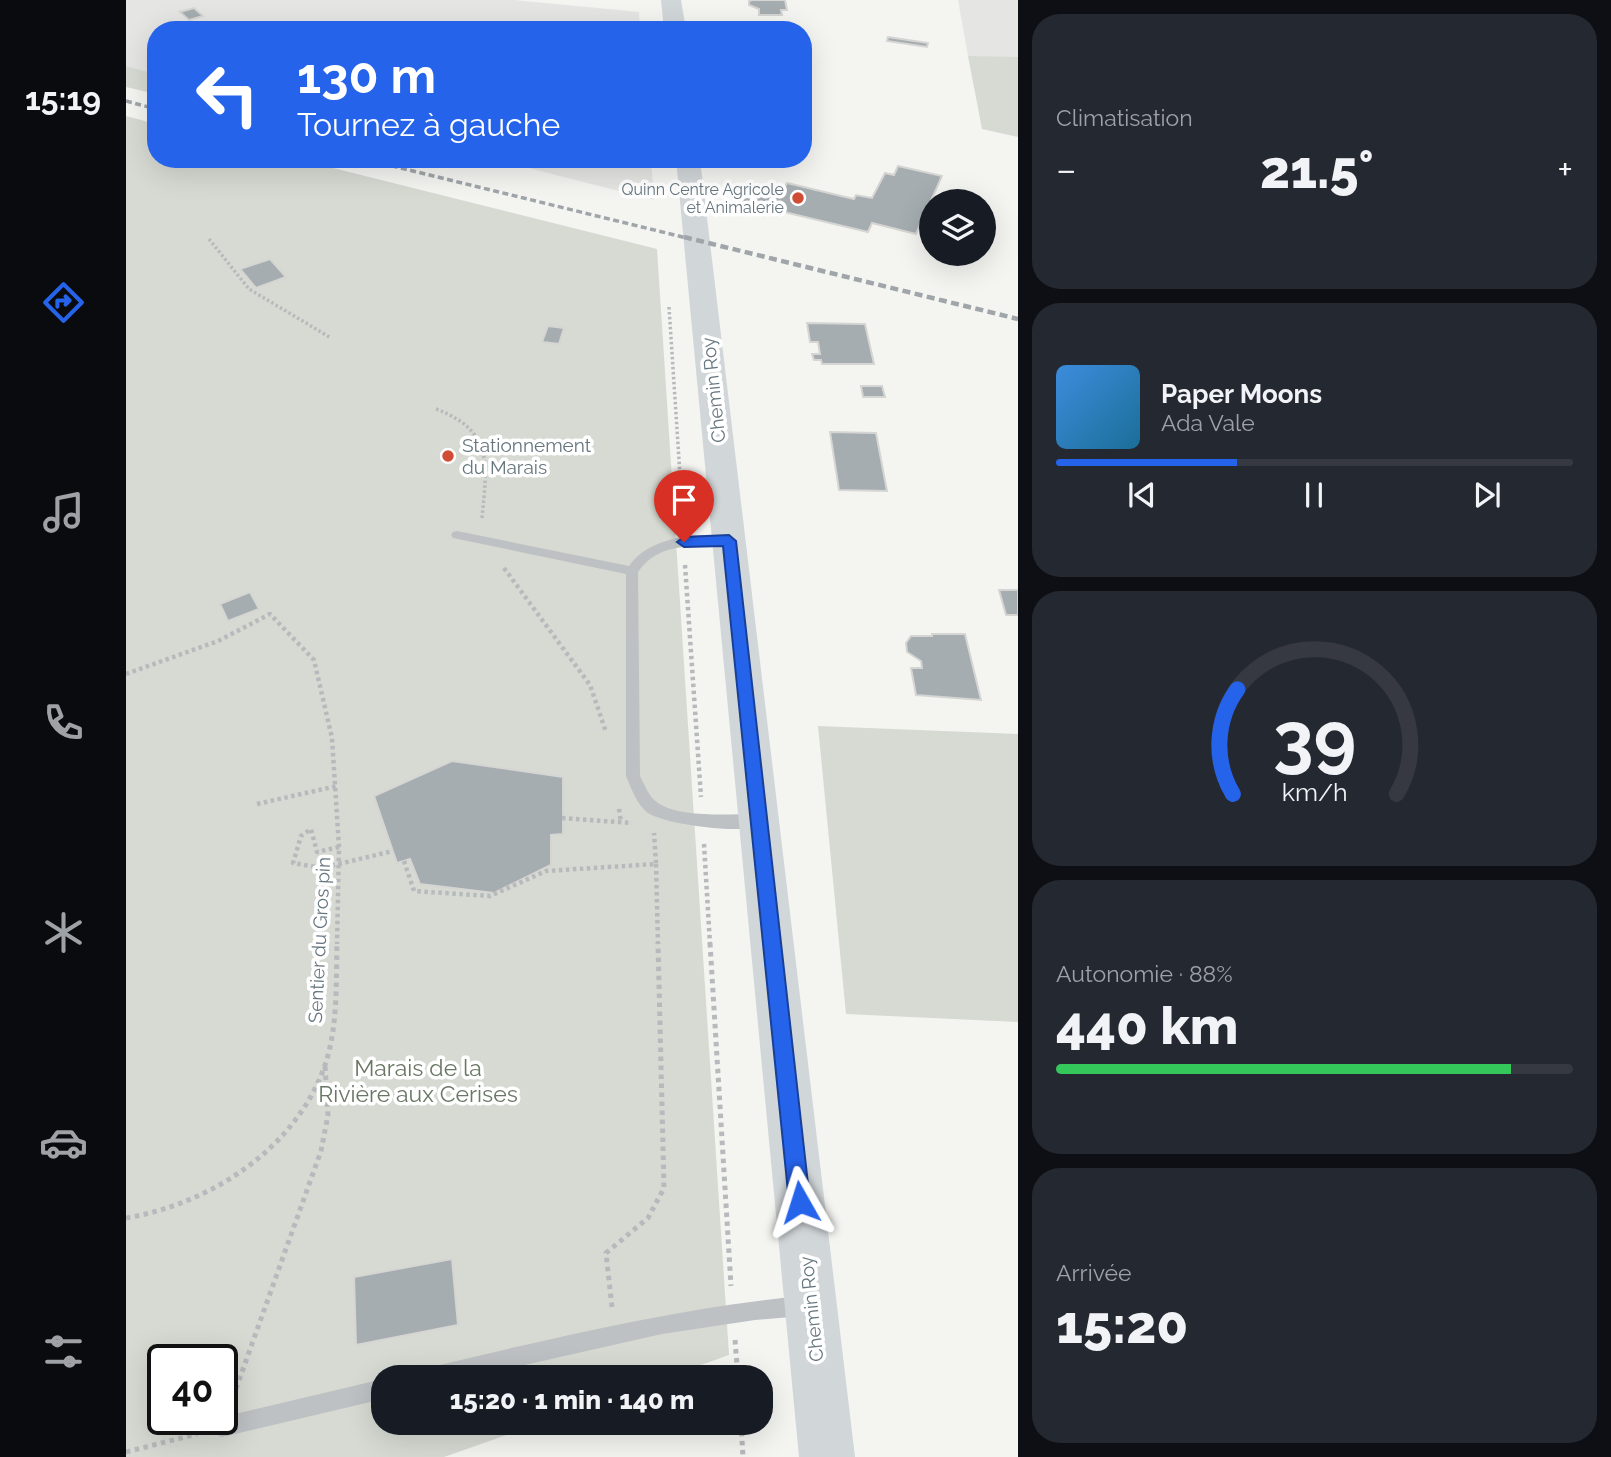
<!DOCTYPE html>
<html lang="fr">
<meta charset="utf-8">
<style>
:root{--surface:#171b24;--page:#242831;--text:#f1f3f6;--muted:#9ea1a6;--line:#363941;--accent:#2563eb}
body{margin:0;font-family:Raleway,sans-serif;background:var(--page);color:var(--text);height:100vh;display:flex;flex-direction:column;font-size:26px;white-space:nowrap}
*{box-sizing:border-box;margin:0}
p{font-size:23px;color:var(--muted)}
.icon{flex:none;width:38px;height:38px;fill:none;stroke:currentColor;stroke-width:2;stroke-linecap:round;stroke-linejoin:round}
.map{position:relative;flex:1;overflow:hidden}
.drawer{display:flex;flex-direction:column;gap:14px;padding:14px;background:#0d0f14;width:593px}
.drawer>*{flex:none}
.banner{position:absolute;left:21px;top:21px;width:665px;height:147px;border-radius:28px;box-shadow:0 7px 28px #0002;background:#2563eb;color:#fff;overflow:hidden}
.fabs{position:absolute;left:793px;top:189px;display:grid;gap:14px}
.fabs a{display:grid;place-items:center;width:77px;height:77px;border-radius:50%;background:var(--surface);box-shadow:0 7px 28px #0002;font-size:35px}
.speed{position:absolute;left:21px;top:1344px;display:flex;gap:14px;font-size:35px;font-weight:700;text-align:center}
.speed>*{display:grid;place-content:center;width:91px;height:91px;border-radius:50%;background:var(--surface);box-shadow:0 7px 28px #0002;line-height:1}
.speed .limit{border:4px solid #111;border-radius:10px;background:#fff;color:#111}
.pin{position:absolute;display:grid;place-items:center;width:60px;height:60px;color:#fff;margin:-72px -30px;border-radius:50% 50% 50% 0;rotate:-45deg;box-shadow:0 0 7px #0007}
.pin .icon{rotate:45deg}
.me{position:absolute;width:77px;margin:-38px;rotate:354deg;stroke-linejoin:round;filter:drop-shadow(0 0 5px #0008)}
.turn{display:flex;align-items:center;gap:24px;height:147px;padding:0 35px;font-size:32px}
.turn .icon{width:91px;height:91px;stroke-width:2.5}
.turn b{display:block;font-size:49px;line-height:60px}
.big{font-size:52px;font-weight:800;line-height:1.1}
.drawer .card{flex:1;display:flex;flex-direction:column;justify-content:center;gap:10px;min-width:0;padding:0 24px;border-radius:28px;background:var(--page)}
.drawer .dial{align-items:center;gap:0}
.dial svg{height:182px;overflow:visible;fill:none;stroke:var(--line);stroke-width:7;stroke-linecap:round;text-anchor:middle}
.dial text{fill:var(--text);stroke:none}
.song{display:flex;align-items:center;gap:21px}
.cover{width:84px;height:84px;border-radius:10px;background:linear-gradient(135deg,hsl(210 70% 55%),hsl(200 70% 35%))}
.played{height:7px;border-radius:4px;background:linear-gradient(90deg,var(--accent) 35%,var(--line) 35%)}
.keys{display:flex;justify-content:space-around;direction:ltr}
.heat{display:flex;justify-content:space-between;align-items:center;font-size:38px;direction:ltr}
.charge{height:10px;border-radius:5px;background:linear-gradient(90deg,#34c759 88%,var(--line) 0)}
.trip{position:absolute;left:245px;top:1365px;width:402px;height:70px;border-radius:28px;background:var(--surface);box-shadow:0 7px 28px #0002;font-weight:800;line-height:70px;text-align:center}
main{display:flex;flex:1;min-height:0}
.tab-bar{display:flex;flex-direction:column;width:126px;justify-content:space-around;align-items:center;background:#090b0e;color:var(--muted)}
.tab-bar .icon{width:49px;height:49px}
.tab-bar .selected{color:var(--accent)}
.tab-bar b{font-size:32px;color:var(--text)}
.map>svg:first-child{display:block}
</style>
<main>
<nav class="tab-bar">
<b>15:19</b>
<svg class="icon selected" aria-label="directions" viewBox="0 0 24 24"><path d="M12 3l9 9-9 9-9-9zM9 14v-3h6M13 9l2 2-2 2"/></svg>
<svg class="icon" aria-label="music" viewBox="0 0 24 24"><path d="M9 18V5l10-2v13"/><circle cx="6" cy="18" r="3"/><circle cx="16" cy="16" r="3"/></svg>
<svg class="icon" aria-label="phone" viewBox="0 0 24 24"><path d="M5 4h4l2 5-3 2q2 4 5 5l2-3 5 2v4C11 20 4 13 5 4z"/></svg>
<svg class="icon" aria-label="climate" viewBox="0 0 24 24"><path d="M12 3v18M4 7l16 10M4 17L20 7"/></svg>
<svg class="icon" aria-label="car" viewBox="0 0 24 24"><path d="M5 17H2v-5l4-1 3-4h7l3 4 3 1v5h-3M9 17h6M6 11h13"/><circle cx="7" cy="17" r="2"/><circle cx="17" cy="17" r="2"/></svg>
<svg class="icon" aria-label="filters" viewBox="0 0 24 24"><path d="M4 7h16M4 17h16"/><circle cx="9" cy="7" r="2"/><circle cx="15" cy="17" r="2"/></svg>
</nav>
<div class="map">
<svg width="892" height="1457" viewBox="0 0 892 1457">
<rect width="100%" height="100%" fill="#f4f4f1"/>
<path fill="#e5e5e4" d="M0 0H388L513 12 514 30H30V74L0 66Z
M832 0H892V59L842 56Z
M367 159H525L528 200Z"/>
<path fill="#d6dad2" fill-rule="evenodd" d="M842 56 892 57V137L856 129Z
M0 66 30 74V94L0 87Z
M0 116 30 124V159H171L531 249 603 1355 541 1377H257V1423H414L318 1457H0ZM37 1360H96V1419H37Z
M692 726 892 734V1022L720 1014Z"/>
<path fill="#a5adb1" stroke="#d5d5d3" stroke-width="2" d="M659 0 661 10H655L656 15H633V9L623 5V1L627 0Z
M68 8 77 16 63 20 54 12Z
M762 37 802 43 801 47 761 41Z
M772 166 816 176 790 234 746 223 742 232 616 202 626 185 656 192 661 183 728 199 730 195 746 198 759 173 768 175Z
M144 259 160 277 130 288 114 269Z
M681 323 739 324 748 364H696L695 360H688L686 354H694L692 342H684Z
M422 326 438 328 433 344 416 342Z
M735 386H756L759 397H737Z
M704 432 750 433 761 491 713 490Z
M873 590H892V615H880Z
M124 592 133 609 102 621 94 604Z
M806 634H839L855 700 790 695 785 668H796L795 661 781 652 780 643 785 636H806Z
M326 761 437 777V834L425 835V865L368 893 294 884 284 859 271 863 248 796Z
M326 1259 332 1325 230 1345 228 1277Z"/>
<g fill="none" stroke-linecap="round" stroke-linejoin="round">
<path stroke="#b7babc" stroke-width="3.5" stroke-dasharray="2.5 2.5" stroke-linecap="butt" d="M83 239 123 289 205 338
M543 307 557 521
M310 409C368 431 361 464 356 518"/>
<path stroke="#b7babc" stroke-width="4.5" stroke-dasharray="3.5 3.5" stroke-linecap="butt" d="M559 565 575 797
M378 568 464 685 480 732
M0 674 92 641 144 614 188 660 206 738 213 847 211 944
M131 804 211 786
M493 809 495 822
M436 818 506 823
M578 844 584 944
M213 847 191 852 185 829 175 836 167 863 196 868 267 851
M278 861 288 891 364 896 420 871 530 864 528 833
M530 864 532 944"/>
<path stroke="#b7babc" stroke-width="5" stroke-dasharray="4.5 4.5" stroke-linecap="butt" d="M584 943 605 1286
M0 1218C84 1204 170 1149 199 1065 212 1027 210 983 211 943
M486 1307 480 1253 522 1218 538 1188 532 943
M609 1340 612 1377
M107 1397 195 1151 202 1115 199 1065
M615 1423 617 1457
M0 1452 71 1434"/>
<path fill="#bdc1c4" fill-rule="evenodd" d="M331 531 503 566C522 537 575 530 607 538L609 541 607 544 603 546C570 546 533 541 512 572L514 776C519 786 523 797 532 803 554 818 603 814 629 814L634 816 636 821 634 826C613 834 542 825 522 813 511 805 505 788 500 776V574L327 538 325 535 327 532Z
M676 1296 683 1299 686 1306 683 1313 676 1316 629 1320 536 1334 345 1377H295L298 1370 305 1367C428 1338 550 1308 676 1296Z
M257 1379V1399L96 1437 89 1434 86 1427 89 1420 96 1419V1417Z"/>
<path fill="#d1d6d9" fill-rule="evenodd" d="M535 0H555L560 30H538Z
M550 159H574L729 1457H673Z"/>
<path stroke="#9fa5a9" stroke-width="3.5" stroke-dasharray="6 3.5" stroke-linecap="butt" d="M0 101 30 109
M238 159 565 239"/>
<path stroke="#9fa5a9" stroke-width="4.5" stroke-dasharray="8 4.5" stroke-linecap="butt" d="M558 237 892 319"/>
</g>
<path fill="#2563eb" stroke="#184099" stroke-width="2" d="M603 535 610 541 684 1202 681 1209 674 1212 666 1209 663 1202 597 546 558 547 551 542 558 537Z"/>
<g fill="#d14c34" stroke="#fff" stroke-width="2.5">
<circle cx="672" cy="198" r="7"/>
<circle cx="322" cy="456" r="7"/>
</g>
<g text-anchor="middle" stroke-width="7" stroke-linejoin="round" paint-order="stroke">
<g font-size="16" fill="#66767f" stroke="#fff" text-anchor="end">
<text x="658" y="195">Quinn Centre Agricole<tspan x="658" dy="18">et Animalerie</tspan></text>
</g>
<g font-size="19" fill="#66767f" stroke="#fff">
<text transform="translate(587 390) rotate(-96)" y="7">Chemin Roy</text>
<text transform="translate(193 940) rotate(-87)" y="7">Sentier du Gros pin</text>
<text transform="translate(685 1309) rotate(-96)" y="7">Chemin Roy</text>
</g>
<g font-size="19" fill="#66767f" stroke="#fff" text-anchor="start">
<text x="336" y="452">Stationnement<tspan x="336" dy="22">du Marais</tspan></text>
</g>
<g font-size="23" fill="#697764" stroke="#fff">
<text x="292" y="1076">Marais de la<tspan x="292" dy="26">Rivière aux Cerises</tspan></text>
</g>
</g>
</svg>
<div class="fabs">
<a><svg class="icon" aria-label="layers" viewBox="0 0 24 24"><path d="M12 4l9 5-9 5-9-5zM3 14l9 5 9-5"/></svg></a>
</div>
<div class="speed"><div class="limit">40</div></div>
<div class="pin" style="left:558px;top:542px;background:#d93025"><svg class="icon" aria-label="arrive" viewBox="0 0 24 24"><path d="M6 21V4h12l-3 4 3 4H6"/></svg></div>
<svg class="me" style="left:674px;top:1202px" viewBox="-20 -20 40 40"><path d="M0-17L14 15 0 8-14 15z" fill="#2563eb" stroke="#fff" stroke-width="4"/></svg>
<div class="trip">15:20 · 1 min · 140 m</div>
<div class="banner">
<div class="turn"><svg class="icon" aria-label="left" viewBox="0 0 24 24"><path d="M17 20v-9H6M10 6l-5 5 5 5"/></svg><div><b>130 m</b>Tournez à gauche</div></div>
</div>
</div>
<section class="drawer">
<div class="card"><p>Climatisation</p>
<div class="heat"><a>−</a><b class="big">21.5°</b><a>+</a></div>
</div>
<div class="card">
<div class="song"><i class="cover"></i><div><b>Paper Moons</b><p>Ada Vale</p></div></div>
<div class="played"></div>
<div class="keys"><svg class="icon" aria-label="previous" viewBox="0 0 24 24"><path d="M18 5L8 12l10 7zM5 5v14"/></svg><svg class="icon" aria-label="pause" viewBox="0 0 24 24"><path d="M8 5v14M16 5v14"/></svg><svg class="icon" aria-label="next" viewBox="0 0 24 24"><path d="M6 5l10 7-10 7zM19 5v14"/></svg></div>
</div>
<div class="card dial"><svg viewBox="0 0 100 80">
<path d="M14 69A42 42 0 1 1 86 69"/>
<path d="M14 69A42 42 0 0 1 16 23" stroke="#2563eb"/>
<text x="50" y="56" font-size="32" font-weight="700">39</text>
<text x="50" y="72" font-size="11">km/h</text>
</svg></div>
<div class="card"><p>Autonomie · 88%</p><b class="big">440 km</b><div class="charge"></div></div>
<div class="card"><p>Arrivée</p><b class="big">15:20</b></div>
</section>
</main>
